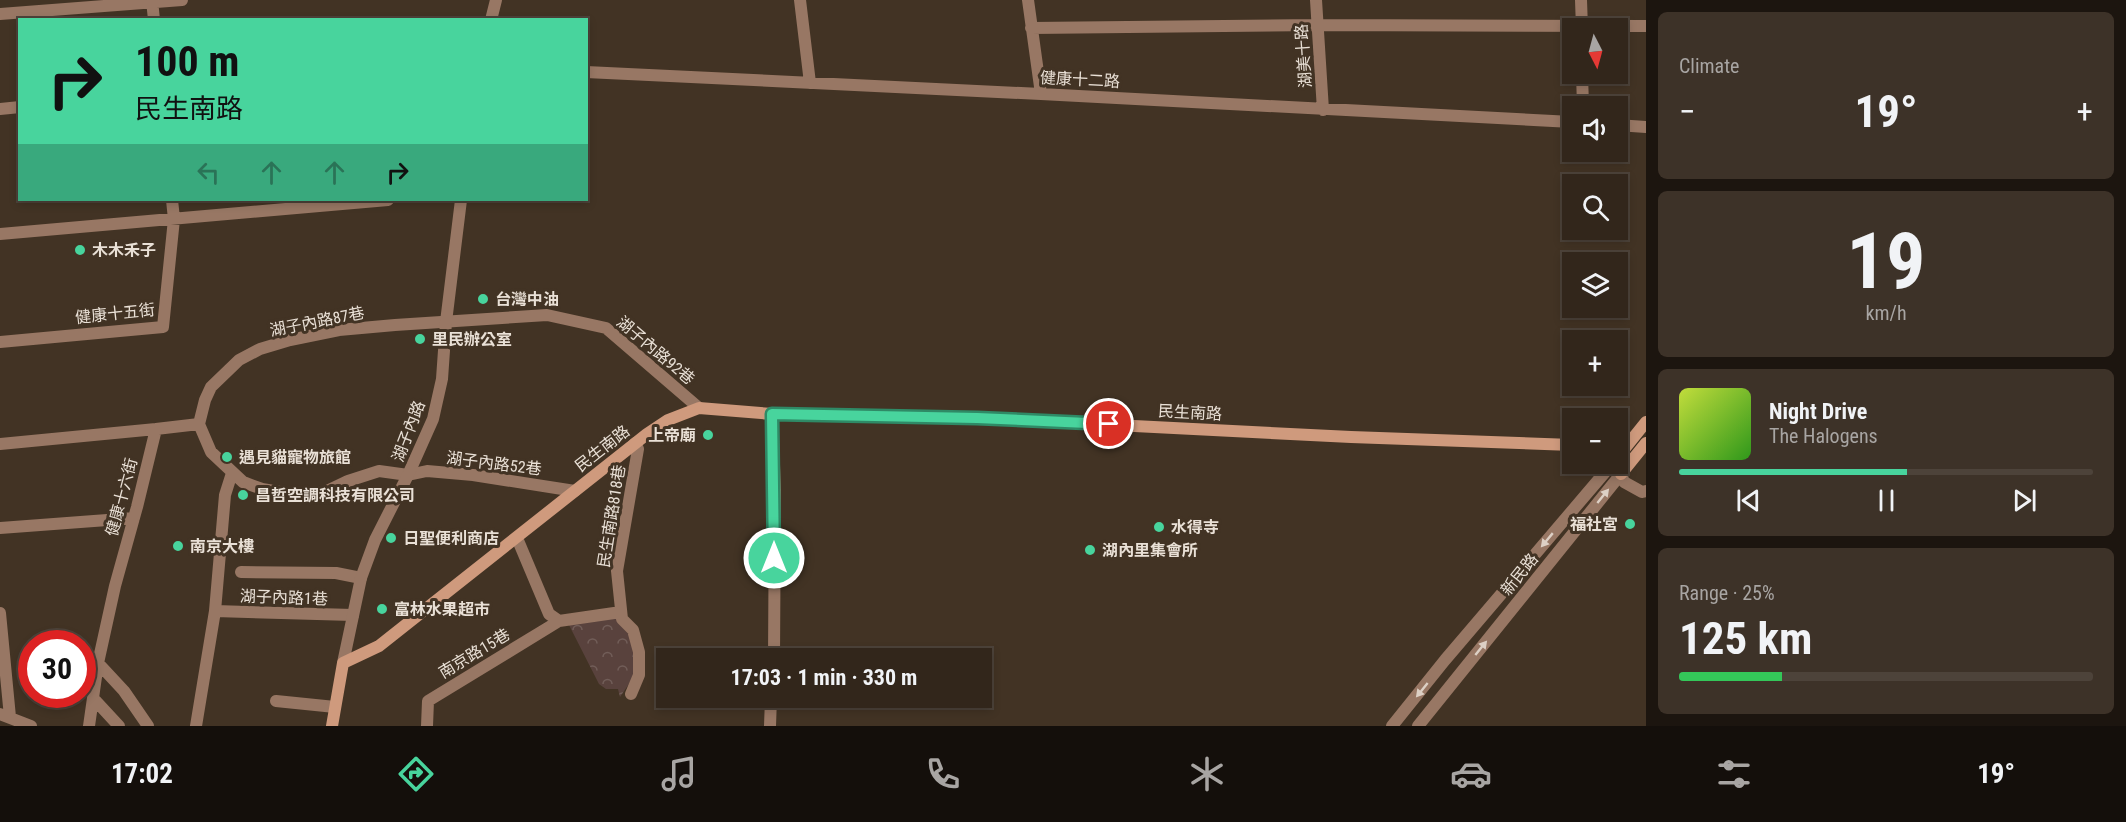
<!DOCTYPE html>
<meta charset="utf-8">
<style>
:root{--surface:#32261b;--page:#3d3228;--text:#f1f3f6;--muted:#a8a5a3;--line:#4d433a;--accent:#48d49d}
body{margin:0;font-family:"Roboto Condensed","Noto Sans TC",sans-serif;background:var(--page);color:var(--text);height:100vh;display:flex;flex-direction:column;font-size:22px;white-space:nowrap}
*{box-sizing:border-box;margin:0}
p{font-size:20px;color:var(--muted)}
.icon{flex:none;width:33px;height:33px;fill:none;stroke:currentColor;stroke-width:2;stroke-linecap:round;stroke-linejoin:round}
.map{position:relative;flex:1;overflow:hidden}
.sheet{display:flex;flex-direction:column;gap:12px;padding:12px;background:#1c150f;width:480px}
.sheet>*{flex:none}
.top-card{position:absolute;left:18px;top:18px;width:570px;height:183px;border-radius:0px;box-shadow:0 3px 9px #0003,0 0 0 2px var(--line);background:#48d49d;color:#111;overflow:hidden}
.needle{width:39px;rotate:174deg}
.fabs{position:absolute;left:1562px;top:18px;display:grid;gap:12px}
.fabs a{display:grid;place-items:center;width:66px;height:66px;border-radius:0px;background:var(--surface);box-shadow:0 3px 9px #0003,0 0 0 2px var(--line);font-size:30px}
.speed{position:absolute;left:18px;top:630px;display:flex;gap:12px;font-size:30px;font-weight:700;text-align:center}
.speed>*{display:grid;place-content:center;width:78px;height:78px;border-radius:50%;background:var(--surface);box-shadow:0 3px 9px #0003,0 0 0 2px var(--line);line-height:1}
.speed .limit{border:9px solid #d22;background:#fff;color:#111}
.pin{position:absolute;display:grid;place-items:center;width:51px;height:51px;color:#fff;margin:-26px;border:3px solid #fff;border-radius:50%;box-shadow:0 2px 6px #0007}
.me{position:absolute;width:66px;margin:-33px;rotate:0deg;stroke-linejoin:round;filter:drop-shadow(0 0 4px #0008)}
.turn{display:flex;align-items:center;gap:21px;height:126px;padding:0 18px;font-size:27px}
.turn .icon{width:78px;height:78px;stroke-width:2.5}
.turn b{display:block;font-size:42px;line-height:51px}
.lanes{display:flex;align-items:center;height:57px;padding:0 18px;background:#0003;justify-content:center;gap:30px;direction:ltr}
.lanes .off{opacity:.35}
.big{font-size:45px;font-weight:700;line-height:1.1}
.sheet .widget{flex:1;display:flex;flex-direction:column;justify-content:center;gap:9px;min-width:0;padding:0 21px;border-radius:9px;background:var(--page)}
.sheet .dial{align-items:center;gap:0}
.dial b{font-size:78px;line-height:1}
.song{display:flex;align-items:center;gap:18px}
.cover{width:72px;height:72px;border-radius:9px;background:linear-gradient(135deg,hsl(70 70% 55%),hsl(110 70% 35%))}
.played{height:6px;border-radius:3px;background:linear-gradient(90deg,var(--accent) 55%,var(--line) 55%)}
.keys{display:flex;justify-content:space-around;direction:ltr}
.heat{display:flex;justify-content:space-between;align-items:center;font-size:33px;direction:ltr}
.charge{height:9px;border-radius:4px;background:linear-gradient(90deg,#34c759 25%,var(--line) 0)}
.trip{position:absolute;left:656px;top:648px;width:336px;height:60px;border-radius:0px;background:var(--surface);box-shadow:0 3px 9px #0003,0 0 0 2px var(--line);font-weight:700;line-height:60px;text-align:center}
.dock{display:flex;height:96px;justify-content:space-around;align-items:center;background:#140f0b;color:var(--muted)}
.dock .icon{width:42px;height:42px}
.dock .current{color:var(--accent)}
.dock b{font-size:27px;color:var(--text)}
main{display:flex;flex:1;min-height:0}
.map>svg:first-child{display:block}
</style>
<main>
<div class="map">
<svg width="1646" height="726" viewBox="0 0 1646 726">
<defs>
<pattern id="park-crowns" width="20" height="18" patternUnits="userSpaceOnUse" patternTransform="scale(1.5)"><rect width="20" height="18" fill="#59423d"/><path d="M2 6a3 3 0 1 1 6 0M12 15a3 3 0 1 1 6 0" fill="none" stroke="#715d58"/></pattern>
</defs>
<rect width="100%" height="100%" fill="#423324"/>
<path fill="url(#park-crowns)" d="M616 617 631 631 635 675 620 697 618 689H606L599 684 569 625Z"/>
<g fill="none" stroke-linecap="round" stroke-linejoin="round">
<path stroke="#987764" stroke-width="12" d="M152 0 154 20
M800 0 810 83
M1028 0 1041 94
M1316 0 1323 110
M1581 0 1582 28
M0 14 182 0
M1031 28 1317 25 1646 26
M586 72 1041 94 1572 122
M1582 74 1583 106
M0 109 20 107
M1617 125 1646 127
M0 234 388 200
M0 342 163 327 174 219 172 200
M772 414 775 490 774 658
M199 424 205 400 211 387 239 360 260 349 290 340 339 330 395 325 547 315 606 328 699 408
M199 424 211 452 243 482 262 489 292 494 325 492 348 481 379 471 408 475 427 471 473 475 575 491
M156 429 199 424
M0 444 156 429 137 507 115 586 98 663 89 726
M1621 474 1624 482 1642 492 1646 491
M0 528 134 518
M517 538 549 614 559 621 621 612
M241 572 336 573 361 578
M215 611 353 615
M0 613 10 717
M98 663 124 691 148 726
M631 694 639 675V652L633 630 622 619 617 571 638 449 635 443
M94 699 119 726
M276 701 335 707
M0 714 31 726
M196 726 215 611 225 495 232 473
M427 726 428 701 559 621
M770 726 771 698"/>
<path stroke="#987764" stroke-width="12" d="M491 20 496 0
M343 663 361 578 375 540 408 475 433 419 442 379 446 322 461 200
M1392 726 1445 660 1612 464
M1418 726 1621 474"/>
<path stroke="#cf9a7d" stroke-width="12" d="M1617 458 1646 422
M1617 464 1621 474 1646 443
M332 726 343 663 379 646 647 434 668 420 699 408 772 414 977 418 1351 437 1572 445"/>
</g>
<defs><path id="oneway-solid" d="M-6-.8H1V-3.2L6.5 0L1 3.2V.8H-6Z" transform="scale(1.5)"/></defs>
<g fill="#ddd0c5">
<use href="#oneway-solid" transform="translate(1603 496) rotate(-51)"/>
<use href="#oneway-solid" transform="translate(1547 540) rotate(130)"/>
<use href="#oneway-solid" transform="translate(1481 648) rotate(-51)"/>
<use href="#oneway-solid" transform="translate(1422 690) rotate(129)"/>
</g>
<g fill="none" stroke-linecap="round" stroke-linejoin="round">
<g stroke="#2f8a66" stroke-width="15">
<path id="route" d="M774 558 772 414 977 418 1109 424"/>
</g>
<use href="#route" stroke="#48d49d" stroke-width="10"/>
</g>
<g fill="#48d49d" stroke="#423324" stroke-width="2">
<circle cx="80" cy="250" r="6"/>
<circle cx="483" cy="299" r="6"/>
<circle cx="420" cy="339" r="6"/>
<circle cx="708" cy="435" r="6"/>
<circle cx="227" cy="457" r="6"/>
<circle cx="243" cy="495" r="6"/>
<circle cx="1630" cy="524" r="6"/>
<circle cx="1159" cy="527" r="6"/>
<circle cx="391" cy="538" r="6"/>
<circle cx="178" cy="546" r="6"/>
<circle cx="1090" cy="550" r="6"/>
<circle cx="382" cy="609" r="6"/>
</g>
<g text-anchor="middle" stroke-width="6" stroke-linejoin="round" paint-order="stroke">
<g font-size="16" fill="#e9e0d6" stroke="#423324">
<text transform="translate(1303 56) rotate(-94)" y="6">湖美十路</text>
<text transform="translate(1080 79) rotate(3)" y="6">健康十二路</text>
<text transform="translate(115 313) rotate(-6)" y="6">健康十五街</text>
<text transform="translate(317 321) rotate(-11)" y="6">湖子內路87巷</text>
<text transform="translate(656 350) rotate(40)" y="6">湖子內路92巷</text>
<text transform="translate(1190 412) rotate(3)" y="6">民生南路</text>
<text transform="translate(408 431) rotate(-69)" y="6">湖子內路</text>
<text transform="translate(602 448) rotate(-38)" y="6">民生南路</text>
<text transform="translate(494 463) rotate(7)" y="6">湖子內路52巷</text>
<text transform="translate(121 497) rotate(-75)" y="6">健康十六街</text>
<text transform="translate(611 516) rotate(-81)" y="6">民生南路818巷</text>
<text transform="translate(1519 574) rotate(-51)" y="6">新民路</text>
<text transform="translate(284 597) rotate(2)" y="6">湖子內路1巷</text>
<text transform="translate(474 653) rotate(-31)" y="6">南京路15巷</text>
</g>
<g font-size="16" font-weight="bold" fill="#e9e0d6" stroke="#423324" text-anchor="start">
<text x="92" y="256">木木禾子</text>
<text x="495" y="305">台灣中油</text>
<text x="432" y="345">里民辦公室</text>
<text x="696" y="441" text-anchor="end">上帝廟</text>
<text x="239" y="463">遇見貓寵物旅館</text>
<text x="255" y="501">昌哲空調科技有限公司</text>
<text x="1618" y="530" text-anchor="end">福社宮</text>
<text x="1171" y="533">水得寺</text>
<text x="403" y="544">日聖便利商店</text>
<text x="190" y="552">南京大樓</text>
<text x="1102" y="556">湖內里集會所</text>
<text x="394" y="615">富林水果超市</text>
</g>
</g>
</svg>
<div class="fabs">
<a><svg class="needle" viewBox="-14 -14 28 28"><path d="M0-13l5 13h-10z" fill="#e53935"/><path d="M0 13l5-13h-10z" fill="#a8a5a3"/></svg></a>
<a><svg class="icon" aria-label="sound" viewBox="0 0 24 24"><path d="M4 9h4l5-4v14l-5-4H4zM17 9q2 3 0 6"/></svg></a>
<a><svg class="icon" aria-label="search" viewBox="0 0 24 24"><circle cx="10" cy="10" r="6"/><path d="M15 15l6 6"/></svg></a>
<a><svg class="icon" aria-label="layers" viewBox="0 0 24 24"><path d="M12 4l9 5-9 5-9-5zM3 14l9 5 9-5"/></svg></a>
<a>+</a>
<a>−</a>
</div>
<div class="speed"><div class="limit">30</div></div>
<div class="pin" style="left:1109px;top:424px;background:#d93025"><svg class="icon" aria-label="arrive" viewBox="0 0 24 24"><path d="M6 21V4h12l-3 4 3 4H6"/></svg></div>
<svg class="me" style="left:774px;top:558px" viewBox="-20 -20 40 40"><circle r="17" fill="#48d49d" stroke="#fff" stroke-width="3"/><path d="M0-11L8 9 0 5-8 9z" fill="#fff"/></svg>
<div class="trip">17:03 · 1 min · 330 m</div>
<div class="top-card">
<div class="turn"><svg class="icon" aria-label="right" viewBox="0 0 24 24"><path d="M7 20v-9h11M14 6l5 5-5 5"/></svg><div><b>100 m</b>民生南路</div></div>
<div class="lanes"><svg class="icon off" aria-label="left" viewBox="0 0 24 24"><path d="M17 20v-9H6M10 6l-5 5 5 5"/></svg><svg class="icon off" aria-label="ahead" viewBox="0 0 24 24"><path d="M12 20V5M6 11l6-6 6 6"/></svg><svg class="icon off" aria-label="ahead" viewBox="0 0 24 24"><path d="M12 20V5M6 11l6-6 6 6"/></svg><svg class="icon" aria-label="right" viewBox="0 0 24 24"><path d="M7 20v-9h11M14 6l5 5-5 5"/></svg></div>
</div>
</div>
<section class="sheet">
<div class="widget"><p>Climate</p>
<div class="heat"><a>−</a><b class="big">19°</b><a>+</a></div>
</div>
<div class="widget dial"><b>19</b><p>km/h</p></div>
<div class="widget">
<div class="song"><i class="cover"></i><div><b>Night Drive</b><p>The Halogens</p></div></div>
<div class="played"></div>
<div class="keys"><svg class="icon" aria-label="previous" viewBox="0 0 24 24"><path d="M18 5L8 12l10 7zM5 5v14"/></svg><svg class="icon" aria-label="pause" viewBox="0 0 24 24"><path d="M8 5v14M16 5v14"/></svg><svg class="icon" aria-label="next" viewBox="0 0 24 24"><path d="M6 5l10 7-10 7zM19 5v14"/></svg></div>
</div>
<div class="widget"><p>Range · 25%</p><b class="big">125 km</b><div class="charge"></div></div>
</section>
</main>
<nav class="dock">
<b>17:02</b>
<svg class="icon current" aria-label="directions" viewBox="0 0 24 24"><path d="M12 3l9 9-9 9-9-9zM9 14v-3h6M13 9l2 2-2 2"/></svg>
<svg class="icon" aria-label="music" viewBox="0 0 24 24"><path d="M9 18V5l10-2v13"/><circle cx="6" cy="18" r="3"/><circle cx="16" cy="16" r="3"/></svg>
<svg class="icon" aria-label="phone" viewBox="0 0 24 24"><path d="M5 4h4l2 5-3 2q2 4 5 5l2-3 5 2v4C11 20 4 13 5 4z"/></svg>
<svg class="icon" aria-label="climate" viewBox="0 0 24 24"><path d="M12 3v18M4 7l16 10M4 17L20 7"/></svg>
<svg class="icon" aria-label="car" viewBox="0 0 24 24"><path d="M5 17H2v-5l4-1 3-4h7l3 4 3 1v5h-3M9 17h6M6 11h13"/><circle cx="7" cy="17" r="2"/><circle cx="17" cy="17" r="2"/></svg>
<svg class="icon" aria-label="filters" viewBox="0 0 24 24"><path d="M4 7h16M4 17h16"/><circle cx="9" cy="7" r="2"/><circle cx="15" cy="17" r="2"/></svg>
<b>19°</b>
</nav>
